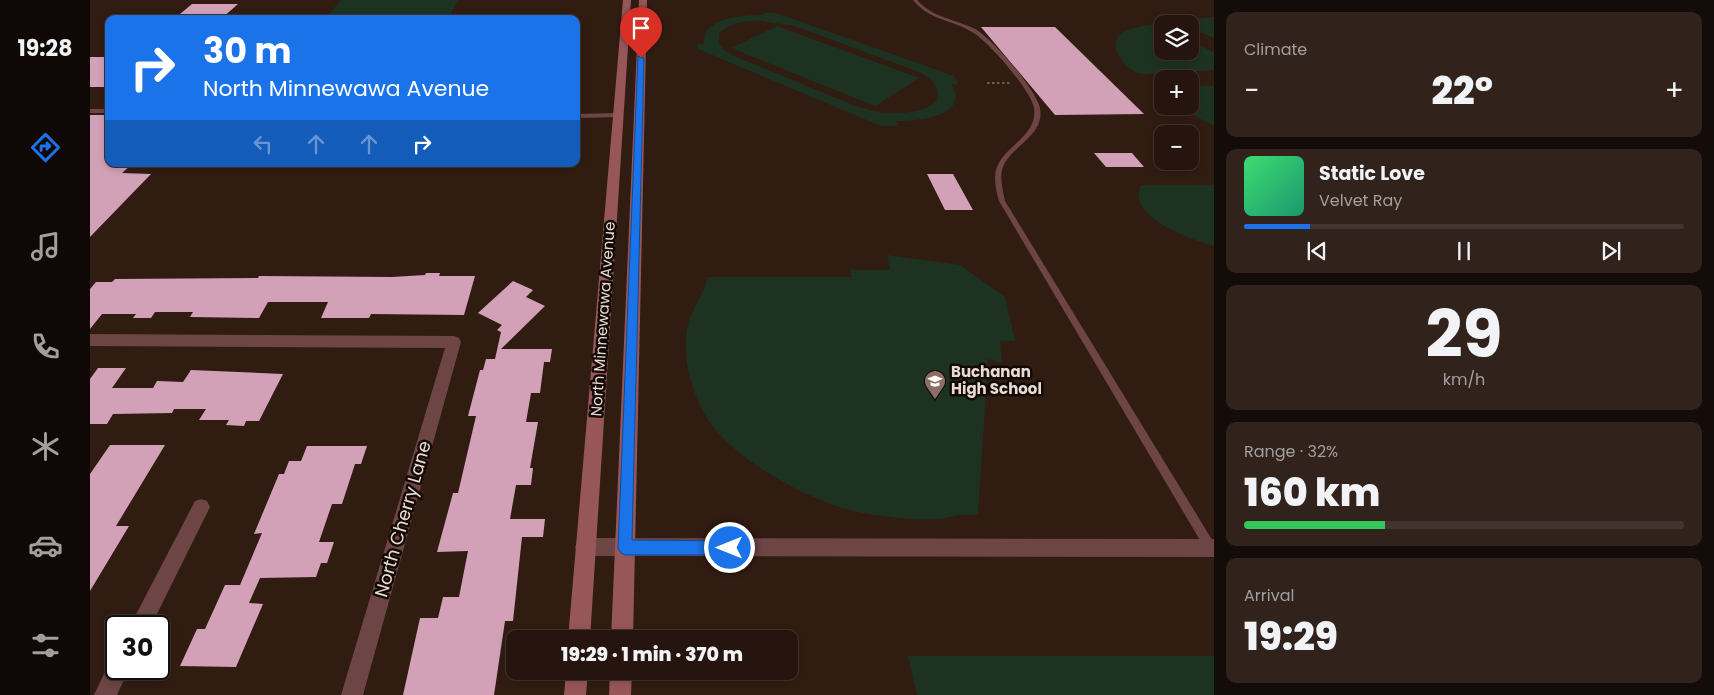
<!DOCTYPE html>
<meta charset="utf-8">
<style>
:root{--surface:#25150e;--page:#31221c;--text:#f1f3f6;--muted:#a39f9e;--line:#42342e;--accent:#1a73e8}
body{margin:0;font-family:Poppins,sans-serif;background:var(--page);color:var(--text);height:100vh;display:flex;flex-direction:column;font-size:19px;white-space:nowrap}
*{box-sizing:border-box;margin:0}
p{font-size:16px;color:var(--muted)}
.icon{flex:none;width:28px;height:28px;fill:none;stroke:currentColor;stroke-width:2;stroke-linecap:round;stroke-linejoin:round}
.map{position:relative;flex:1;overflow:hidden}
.sheet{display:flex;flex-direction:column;gap:12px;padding:12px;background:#140c08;width:500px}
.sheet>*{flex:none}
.top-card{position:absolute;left:15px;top:15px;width:475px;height:152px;border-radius:10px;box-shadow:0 2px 8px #0003,0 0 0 1px var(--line);background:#1a73e8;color:#fff;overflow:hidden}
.tools{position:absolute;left:1064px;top:15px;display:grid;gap:10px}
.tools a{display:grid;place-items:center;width:45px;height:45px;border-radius:10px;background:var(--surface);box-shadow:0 2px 8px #0003,0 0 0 1px var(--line);font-size:25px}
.speed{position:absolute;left:15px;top:615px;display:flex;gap:10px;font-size:25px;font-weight:700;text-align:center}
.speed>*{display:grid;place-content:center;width:65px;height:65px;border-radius:50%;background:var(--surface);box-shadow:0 2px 8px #0003,0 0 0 1px var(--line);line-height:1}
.speed .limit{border:2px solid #111;border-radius:8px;background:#fff;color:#111}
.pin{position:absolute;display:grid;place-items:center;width:42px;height:42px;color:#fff;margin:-51px -21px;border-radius:50% 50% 50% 0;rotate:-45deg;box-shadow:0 0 5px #0007}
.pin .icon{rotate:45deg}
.me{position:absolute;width:55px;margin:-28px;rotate:270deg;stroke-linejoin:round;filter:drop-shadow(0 0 4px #0008)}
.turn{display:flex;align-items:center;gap:18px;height:105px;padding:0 15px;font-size:22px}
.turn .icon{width:65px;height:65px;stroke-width:2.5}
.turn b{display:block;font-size:35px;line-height:42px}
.lanes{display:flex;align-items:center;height:48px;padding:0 15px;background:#0003;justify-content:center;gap:25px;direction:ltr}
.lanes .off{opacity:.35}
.big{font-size:38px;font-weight:800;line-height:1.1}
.sheet .widget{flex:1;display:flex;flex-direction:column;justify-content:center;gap:8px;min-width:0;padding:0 18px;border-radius:10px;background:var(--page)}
.sheet .dial{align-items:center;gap:0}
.dial b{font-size:65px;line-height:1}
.song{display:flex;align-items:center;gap:15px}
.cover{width:60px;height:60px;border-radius:8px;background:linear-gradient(135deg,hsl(140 70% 55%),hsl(160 70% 35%))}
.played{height:5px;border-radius:2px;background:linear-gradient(90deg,var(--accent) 15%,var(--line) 15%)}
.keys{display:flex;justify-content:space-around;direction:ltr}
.heat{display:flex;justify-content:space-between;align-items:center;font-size:28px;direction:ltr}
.charge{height:8px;border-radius:4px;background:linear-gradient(90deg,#34c759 32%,var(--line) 0)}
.trip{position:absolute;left:416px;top:630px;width:292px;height:50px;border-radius:10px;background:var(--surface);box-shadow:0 2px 8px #0003,0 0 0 1px var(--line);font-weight:800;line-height:50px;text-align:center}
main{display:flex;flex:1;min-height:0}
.tabs{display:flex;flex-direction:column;width:90px;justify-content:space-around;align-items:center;background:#0f0806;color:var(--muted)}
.tabs .icon{width:35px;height:35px}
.tabs .selected{color:var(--accent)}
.tabs b{font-size:22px;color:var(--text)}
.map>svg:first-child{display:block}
</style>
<main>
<nav class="tabs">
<b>19:28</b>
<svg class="icon selected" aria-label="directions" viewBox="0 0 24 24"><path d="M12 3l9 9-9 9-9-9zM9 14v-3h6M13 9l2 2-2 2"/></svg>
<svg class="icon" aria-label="music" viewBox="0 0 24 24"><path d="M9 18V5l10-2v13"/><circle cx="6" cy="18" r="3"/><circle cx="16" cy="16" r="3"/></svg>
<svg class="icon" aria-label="phone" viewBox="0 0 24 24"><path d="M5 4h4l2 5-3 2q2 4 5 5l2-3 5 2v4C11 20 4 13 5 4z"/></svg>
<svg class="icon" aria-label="climate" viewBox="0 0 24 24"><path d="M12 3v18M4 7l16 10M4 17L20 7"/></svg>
<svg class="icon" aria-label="car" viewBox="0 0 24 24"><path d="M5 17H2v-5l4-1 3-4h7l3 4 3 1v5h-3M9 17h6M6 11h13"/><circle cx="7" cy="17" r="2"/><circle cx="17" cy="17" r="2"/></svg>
<svg class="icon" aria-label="filters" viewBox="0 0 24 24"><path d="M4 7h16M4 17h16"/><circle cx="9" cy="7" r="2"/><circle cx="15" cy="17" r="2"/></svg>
</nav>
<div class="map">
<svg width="1124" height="695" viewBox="0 0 1124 695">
<rect width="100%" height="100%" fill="#311c12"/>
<path fill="#1e3221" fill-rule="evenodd" d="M251 0H368L358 19H235Z
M675 13H686L864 76 868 82 865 85 861 83C882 117 826 121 805 121L809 124 805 126H791L608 49 607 44 614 43C612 17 655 15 673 15L672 14ZM671 21 705 26 829 72C857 87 854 107 821 112 802 115 782 112 763 105L644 56 634 50 629 44V34C639 22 656 21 671 21Z
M1124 17V38L1100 28V24H1091L1086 21Z
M1072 24V51H1100V39L1124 53V70C1112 71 1056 76 1047 73 1040 70 1031 61 1028 54 1015 28 1056 25 1072 24Z
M687 26 829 78 785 106 641 48Z
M1100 85 1124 86V126L1085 106H1100Z
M1051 185H1124V246C1102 240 1035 217 1051 185Z
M797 255 870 265 915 297 925 341H910L912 363 898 359 888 515C870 513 864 517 847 519 825 521 801 517 779 514 733 508 661 469 630 435 606 409 591 365 597 329 600 310 614 295 618 277H762L760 270H800Z
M818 656H1124V695H827Z"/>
<path fill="#d2a1b8" d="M102 4H148L131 19H84Z
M891 27H965L1054 114 965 115Z
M0 57H19V87H0Z
M0 115H19V164H42L32 173 61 174 0 237Z
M1004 153H1042L1054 167H1016Z
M837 174H863L883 210H855Z
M336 273H350L349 276H385L374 315 281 314 279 318H231L238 302H178L169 318 100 317 103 312H65L61 318H43L46 314H12L0 329V289L6 282H22L25 279 168 278 169 276 302 277 335 275Z
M423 281 443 290 436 297 455 306 411 349H462L460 362H454L450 393H441L436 422H448L440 468H443L441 485H426L420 519H455L453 537H432L423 621H415L404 695H313L330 618H348L353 597H369L378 551 347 552 363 493H368L386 416H378L390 370H393L396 359H405L411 332 407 330 412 325 388 313Z
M8 368H36L22 388H63L67 381 93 382 101 370 193 374 169 421H156L154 426 136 425 139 420H109L116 409H84L82 413 23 414 17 424H0V379Z
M20 445H75L26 526H39L0 591V474Z
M217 446H277L271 464H265L252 504H242L229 542H244L237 563H231L226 577 170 578 159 603 173 604 146 667 90 666 107 629H115L135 585H150L172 533 164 534 189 474H194L199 461H211Z"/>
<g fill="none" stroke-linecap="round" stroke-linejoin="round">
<path stroke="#6d5a51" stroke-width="2" stroke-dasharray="2.5 2.5" stroke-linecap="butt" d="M897 83H922"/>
<path fill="#6d4545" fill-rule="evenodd" d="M823 0H827C843 18 865 19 885 29 902 38 946 89 950 108 955 136 922 145 913 167 909 178 913 190 915 201L1124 543V552L1121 553 1117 552 909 201C906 190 903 178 907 167 915 145 948 136 944 108 941 90 898 41 882 32 861 19 840 21 823 0Z
M0 109H19V113H0Z
M486 114 528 113 531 115 528 117 486 118Z"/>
<path fill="#6d4545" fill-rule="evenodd" d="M0 334 364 336 369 338 371 342 273 695H251L355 348 0 346Z
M111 499 117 501 120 507 61 626H40L105 501Z
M495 538 1124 539V557L495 556 488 554 485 547 488 540Z
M26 659V669H39L27 695H4L20 661Z"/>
<path fill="#975759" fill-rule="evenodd" d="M533 0H541L500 639H478Z
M549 0H557L543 639H521Z
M476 671H498L496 695H474Z
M520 671H542L541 695H519Z"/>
</g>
<path fill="#1a73e8" stroke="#114b97" d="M548 56 554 58 542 540 640 541 645 543 647 548 645 553 640 555H535L530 552 528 548Z"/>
<defs>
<g id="school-pin" transform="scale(1.125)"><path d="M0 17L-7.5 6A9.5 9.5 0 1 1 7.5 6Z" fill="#8d6e63" stroke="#120905"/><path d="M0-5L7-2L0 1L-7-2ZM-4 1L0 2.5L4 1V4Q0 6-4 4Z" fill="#fff"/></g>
</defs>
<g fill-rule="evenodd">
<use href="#school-pin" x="845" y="381"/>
</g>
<g text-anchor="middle" stroke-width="5" stroke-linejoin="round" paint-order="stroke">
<g font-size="15" fill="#e9dbd4" stroke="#120905">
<text transform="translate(513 319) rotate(-86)" y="5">North Minnewawa Avenue</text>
</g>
<g font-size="15" font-weight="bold" fill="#e9dbd4" stroke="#120905" text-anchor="start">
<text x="861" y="377">Buchanan<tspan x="861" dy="17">High School</tspan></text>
</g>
<g font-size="18" fill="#e9dbd4" stroke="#120905">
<text transform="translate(313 519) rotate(-74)" y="6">North Cherry Lane</text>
</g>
</g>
</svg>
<div class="tools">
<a><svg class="icon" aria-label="layers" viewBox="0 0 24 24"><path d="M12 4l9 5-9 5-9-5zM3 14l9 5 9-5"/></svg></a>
<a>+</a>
<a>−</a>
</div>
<div class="speed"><div class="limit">30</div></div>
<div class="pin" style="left:551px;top:58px;background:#d93025"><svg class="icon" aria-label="arrive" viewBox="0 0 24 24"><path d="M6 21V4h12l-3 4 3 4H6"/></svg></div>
<svg class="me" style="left:640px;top:548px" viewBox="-20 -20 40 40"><circle r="17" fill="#1a73e8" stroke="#fff" stroke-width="3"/><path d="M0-11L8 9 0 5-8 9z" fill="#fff"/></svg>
<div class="trip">19:29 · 1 min · 370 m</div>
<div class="top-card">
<div class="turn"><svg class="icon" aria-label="right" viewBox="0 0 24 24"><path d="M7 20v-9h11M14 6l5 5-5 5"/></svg><div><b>30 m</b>North Minnewawa Avenue</div></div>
<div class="lanes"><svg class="icon off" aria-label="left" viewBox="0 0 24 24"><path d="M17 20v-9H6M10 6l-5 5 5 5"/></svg><svg class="icon off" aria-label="ahead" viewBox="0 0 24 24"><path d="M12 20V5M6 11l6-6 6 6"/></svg><svg class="icon off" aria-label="ahead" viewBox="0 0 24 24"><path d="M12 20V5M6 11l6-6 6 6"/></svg><svg class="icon" aria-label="right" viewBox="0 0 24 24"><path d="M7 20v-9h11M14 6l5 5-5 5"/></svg></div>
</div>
</div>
<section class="sheet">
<div class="widget"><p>Climate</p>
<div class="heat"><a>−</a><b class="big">22°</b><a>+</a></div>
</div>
<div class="widget">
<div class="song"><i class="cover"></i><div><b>Static Love</b><p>Velvet Ray</p></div></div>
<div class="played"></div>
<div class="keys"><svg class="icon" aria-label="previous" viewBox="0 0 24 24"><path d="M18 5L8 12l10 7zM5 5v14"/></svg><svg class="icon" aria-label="pause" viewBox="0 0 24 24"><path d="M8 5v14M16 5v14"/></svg><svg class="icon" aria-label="next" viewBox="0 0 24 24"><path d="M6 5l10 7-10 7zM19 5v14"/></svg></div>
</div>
<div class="widget dial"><b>29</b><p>km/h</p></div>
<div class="widget"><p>Range · 32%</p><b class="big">160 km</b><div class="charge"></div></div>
<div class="widget"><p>Arrival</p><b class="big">19:29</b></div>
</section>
</main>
